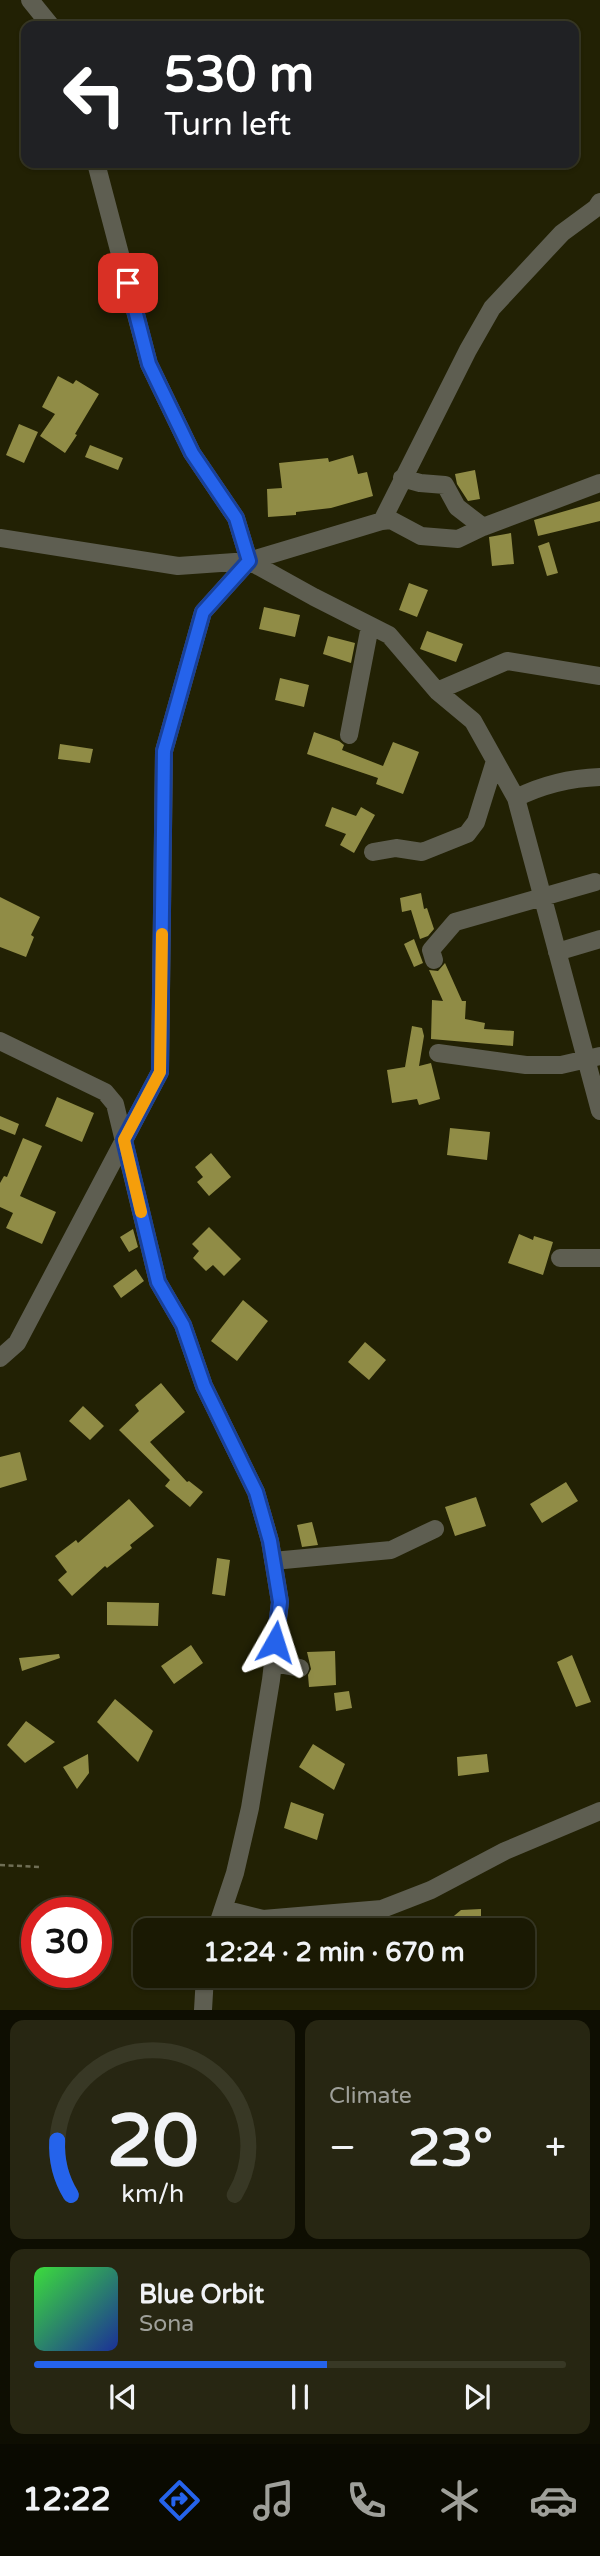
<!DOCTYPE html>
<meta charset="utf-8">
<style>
:root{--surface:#1a1903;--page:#272612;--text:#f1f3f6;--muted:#9fa09a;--line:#383825;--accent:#2563eb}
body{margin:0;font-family:"Varela Round",sans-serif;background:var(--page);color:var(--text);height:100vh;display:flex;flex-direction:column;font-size:26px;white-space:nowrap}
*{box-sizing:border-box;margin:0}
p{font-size:23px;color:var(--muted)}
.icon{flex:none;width:38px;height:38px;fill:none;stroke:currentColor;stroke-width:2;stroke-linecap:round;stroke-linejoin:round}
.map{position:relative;height:2010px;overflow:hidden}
.details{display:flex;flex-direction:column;gap:10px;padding:10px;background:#0e0e02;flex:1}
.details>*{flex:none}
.guide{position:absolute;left:21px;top:21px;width:558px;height:147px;border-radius:14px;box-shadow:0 2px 5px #0004,0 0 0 2px var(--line);background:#202124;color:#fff;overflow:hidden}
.speed{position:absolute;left:21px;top:1897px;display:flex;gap:14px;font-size:35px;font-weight:700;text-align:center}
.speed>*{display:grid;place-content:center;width:91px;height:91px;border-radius:50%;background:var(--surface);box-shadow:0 2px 5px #0004,0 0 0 2px var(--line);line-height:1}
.speed .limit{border:10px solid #d22;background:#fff;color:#111}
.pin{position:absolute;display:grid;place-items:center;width:60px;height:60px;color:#fff;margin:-30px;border-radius:14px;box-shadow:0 4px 10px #0006}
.me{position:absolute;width:77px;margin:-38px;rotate:6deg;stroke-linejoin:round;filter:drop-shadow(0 0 5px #0008)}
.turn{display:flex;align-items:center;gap:24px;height:147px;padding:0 28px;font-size:32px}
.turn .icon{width:91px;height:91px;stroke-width:2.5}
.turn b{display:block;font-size:49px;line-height:60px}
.big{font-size:52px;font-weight:800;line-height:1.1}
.details .tile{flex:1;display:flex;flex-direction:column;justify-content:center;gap:10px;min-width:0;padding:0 24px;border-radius:14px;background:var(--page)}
.details .dial{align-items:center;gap:0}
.dial svg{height:182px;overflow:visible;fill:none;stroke:var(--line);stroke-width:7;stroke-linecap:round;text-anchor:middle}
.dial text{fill:var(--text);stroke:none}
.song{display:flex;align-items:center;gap:21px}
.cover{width:84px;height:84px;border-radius:10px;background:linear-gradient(135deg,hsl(120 70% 55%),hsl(230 70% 35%))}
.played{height:7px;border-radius:4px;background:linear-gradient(90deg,var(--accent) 55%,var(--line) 55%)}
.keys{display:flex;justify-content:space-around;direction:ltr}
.heat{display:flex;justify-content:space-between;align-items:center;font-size:38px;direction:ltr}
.details .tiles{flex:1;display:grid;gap:10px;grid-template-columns:1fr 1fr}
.tile:last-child{grid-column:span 2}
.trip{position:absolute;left:133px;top:1918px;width:402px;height:70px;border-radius:14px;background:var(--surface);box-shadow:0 2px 5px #0004,0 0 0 2px var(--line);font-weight:800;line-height:70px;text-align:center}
.tab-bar{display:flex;height:112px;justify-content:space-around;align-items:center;background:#0a0a01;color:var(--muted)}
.tab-bar .icon{width:49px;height:49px}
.tab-bar .current{color:var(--accent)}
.tab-bar b{font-size:32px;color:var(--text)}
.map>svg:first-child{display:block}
</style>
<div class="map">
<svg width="600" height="2010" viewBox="0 0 600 2010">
<rect width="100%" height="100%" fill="#222104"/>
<path fill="#908c46" d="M58 376 73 384 76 380 99 394 75 434 77 435 65 453 40 436 55 414 42 407Z
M19 424 38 432 24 463 6 455Z
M90 445 123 458 118 470 85 457Z
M353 455 358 474 367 472 373 496 331 508 296 512V515L268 517 267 489 282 488 279 463 328 458 329 462Z
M475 470 480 499 468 501 457 484 455 474Z
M600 501V521L538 536 534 520Z
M511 533 514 564 492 566 489 537Z
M549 542 558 573 547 576 538 546Z
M409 583 428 590 417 617 399 610Z
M264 607 300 615 295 637 259 629Z
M427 631 463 644 456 662 420 649Z
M328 636 355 643 351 663 323 654Z
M280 678 309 685 304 707 275 700Z
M314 732 339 741 344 745 342 750 383 766 393 742 419 752 403 794 376 784 378 778 307 754Z
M60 744 93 749 90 763 58 759Z
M332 807 356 816 361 807 375 815 354 853 340 845 346 834 325 826Z
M421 893 424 909 427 908 434 929 428 936 420 939 411 910 402 912 400 898Z
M0 897 40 917 31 935 34 937 26 957 0 947Z
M414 939 423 963 414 967 404 944Z
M445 963 462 1001H466L465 1019 485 1023 484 1029 514 1031 513 1046 431 1039 432 1000 443 1001 429 970 438 971Z
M412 1026 422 1028 424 1036 419 1066 431 1063 440 1099 419 1105 417 1099 392 1103 387 1070 405 1067Z
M57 1097 94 1113 82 1142 45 1126Z
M0 1116 19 1124 15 1135 0 1129Z
M450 1128 490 1132 487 1160 447 1155Z
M23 1138 42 1146 20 1196 56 1212 42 1244 6 1228 13 1213 0 1207V1183L4 1176 7 1177Z
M211 1153 231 1177 209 1196 197 1182 203 1177 195 1167Z
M209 1227 241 1259 224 1276 213 1265 206 1271 193 1258 199 1251 192 1244Z
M133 1229 138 1247 129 1252 120 1237Z
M519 1234 533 1240 534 1236 553 1242 543 1275 508 1263Z
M136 1269 144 1281 121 1298 113 1286Z
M243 1300 268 1321 237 1361 211 1341Z
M365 1342 386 1360 369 1380 348 1362Z
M161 1383 185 1412 150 1442 187 1482 189 1481 203 1492 190 1507 165 1486 170 1480 119 1430 139 1411 135 1405Z
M83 1406 104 1426 90 1440 69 1421Z
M20 1452 27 1480 0 1488V1457Z
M566 1482 578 1501 542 1523 530 1504Z
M476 1497 486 1526 455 1536 445 1507Z
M129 1499 154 1526 130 1545 132 1548 107 1568 105 1566 72 1596 58 1580 67 1572 55 1556 76 1540 78 1543Z
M312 1522 318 1545 302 1547 297 1525Z
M217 1558 230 1560 225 1596 212 1594Z
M107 1602 159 1603 158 1626 107 1625Z
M191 1645 203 1663 174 1684 161 1666Z
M335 1651 336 1685 309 1687 308 1675 311 1669 307 1652Z
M59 1654 60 1658 22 1671 19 1658Z
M572 1655 591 1702 576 1707 557 1662Z
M349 1691 352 1708 336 1711 334 1693Z
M115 1699 153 1731 138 1762 97 1722Z
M26 1721 55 1742 25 1763 7 1745Z
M313 1744 345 1764 334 1790 299 1767Z
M88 1754 89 1773 77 1789 63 1767Z
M487 1754 489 1772 458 1776 457 1757Z
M291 1802 324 1814 317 1840 284 1828Z
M481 1909V1930H450L448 1921 461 1910Z
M247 1976H281L277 1988 245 1989Z"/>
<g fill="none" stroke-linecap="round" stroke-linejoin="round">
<path stroke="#6f6e55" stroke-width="2.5" stroke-dasharray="5 3.5" stroke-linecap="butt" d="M0 1865 41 1867"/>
<path stroke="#5e5e51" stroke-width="18" d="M30 0 51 26
M96 163 149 364 192 453 236 518 249 561
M402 478 420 483 445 485 457 507 483 527
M382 521 391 520 421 536 458 539 483 527 600 483
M0 538 178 566 249 561 314 597 389 635 437 691 473 721 516 798 600 1111
M437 691 507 661 600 676
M349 735 370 626
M516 798C542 785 571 778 600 777
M373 852 396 848 422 852 467 834 476 822 495 761
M557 952 600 939
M434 960 431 950 455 922 595 882
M0 1041 105 1092 115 1104 158 1282 183 1325 204 1386 256 1492 270 1541 280 1602 271 1680 250 1808 235 1873 216 1930
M438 1053 526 1065H561L600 1056
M560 1258H600
M0 1358 17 1343 160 1072 164 751 203 612 249 561 382 521 468 350 492 308 562 233 596 208 600 202
M273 1561 391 1550 435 1529
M273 1663 300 1668
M223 1909 263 1919 382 1909 431 1890 505 1851 600 1811
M203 2010 205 1976"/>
</g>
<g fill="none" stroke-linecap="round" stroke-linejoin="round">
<g stroke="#184099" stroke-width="18">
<path id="route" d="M128 283 149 364 192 453 236 518 249 561 203 612 164 751 160 1072 124 1140 158 1282 183 1325 204 1386 256 1492 270 1541 280 1602 275 1642"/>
</g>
<use href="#route" stroke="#2563eb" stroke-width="12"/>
<path stroke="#f59e0b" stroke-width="12" d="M141 1212 124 1140 160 1072 162 934"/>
</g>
</svg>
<div class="speed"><div class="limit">30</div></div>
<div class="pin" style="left:128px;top:283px;background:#d93025"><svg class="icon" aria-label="arrive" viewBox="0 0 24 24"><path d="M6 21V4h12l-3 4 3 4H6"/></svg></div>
<svg class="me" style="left:275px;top:1642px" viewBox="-20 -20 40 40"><path d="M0-17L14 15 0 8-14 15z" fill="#2563eb" stroke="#fff" stroke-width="4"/></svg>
<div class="trip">12:24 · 2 min · 670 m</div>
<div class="guide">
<div class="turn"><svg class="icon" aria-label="left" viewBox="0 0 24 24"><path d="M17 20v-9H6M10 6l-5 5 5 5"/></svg><div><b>530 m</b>Turn left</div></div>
</div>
</div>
<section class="details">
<div class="tiles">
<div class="tile dial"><svg viewBox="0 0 100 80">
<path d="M14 69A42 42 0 1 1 86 69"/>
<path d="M14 69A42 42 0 0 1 8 45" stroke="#2563eb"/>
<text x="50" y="56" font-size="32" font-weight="700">20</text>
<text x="50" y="72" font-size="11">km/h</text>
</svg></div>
<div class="tile"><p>Climate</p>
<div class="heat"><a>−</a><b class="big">23°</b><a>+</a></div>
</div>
<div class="tile">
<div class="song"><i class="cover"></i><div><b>Blue Orbit</b><p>Sona</p></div></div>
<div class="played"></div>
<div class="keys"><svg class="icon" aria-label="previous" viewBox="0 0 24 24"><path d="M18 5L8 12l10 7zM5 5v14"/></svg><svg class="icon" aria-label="pause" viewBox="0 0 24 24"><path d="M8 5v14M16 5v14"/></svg><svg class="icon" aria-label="next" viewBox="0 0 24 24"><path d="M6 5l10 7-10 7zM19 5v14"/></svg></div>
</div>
</div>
</section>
<nav class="tab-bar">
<b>12:22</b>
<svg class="icon current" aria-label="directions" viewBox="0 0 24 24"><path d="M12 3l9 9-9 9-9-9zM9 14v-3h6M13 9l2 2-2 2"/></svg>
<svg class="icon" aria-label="music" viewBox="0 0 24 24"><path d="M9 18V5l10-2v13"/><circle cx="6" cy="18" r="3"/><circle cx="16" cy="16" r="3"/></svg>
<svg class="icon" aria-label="phone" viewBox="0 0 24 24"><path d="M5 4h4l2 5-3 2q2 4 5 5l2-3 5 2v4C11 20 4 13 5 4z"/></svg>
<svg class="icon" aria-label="climate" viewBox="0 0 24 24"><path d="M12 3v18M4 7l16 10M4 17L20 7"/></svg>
<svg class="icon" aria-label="car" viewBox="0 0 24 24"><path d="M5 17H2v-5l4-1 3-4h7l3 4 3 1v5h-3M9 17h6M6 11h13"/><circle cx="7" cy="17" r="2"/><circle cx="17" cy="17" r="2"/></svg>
</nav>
